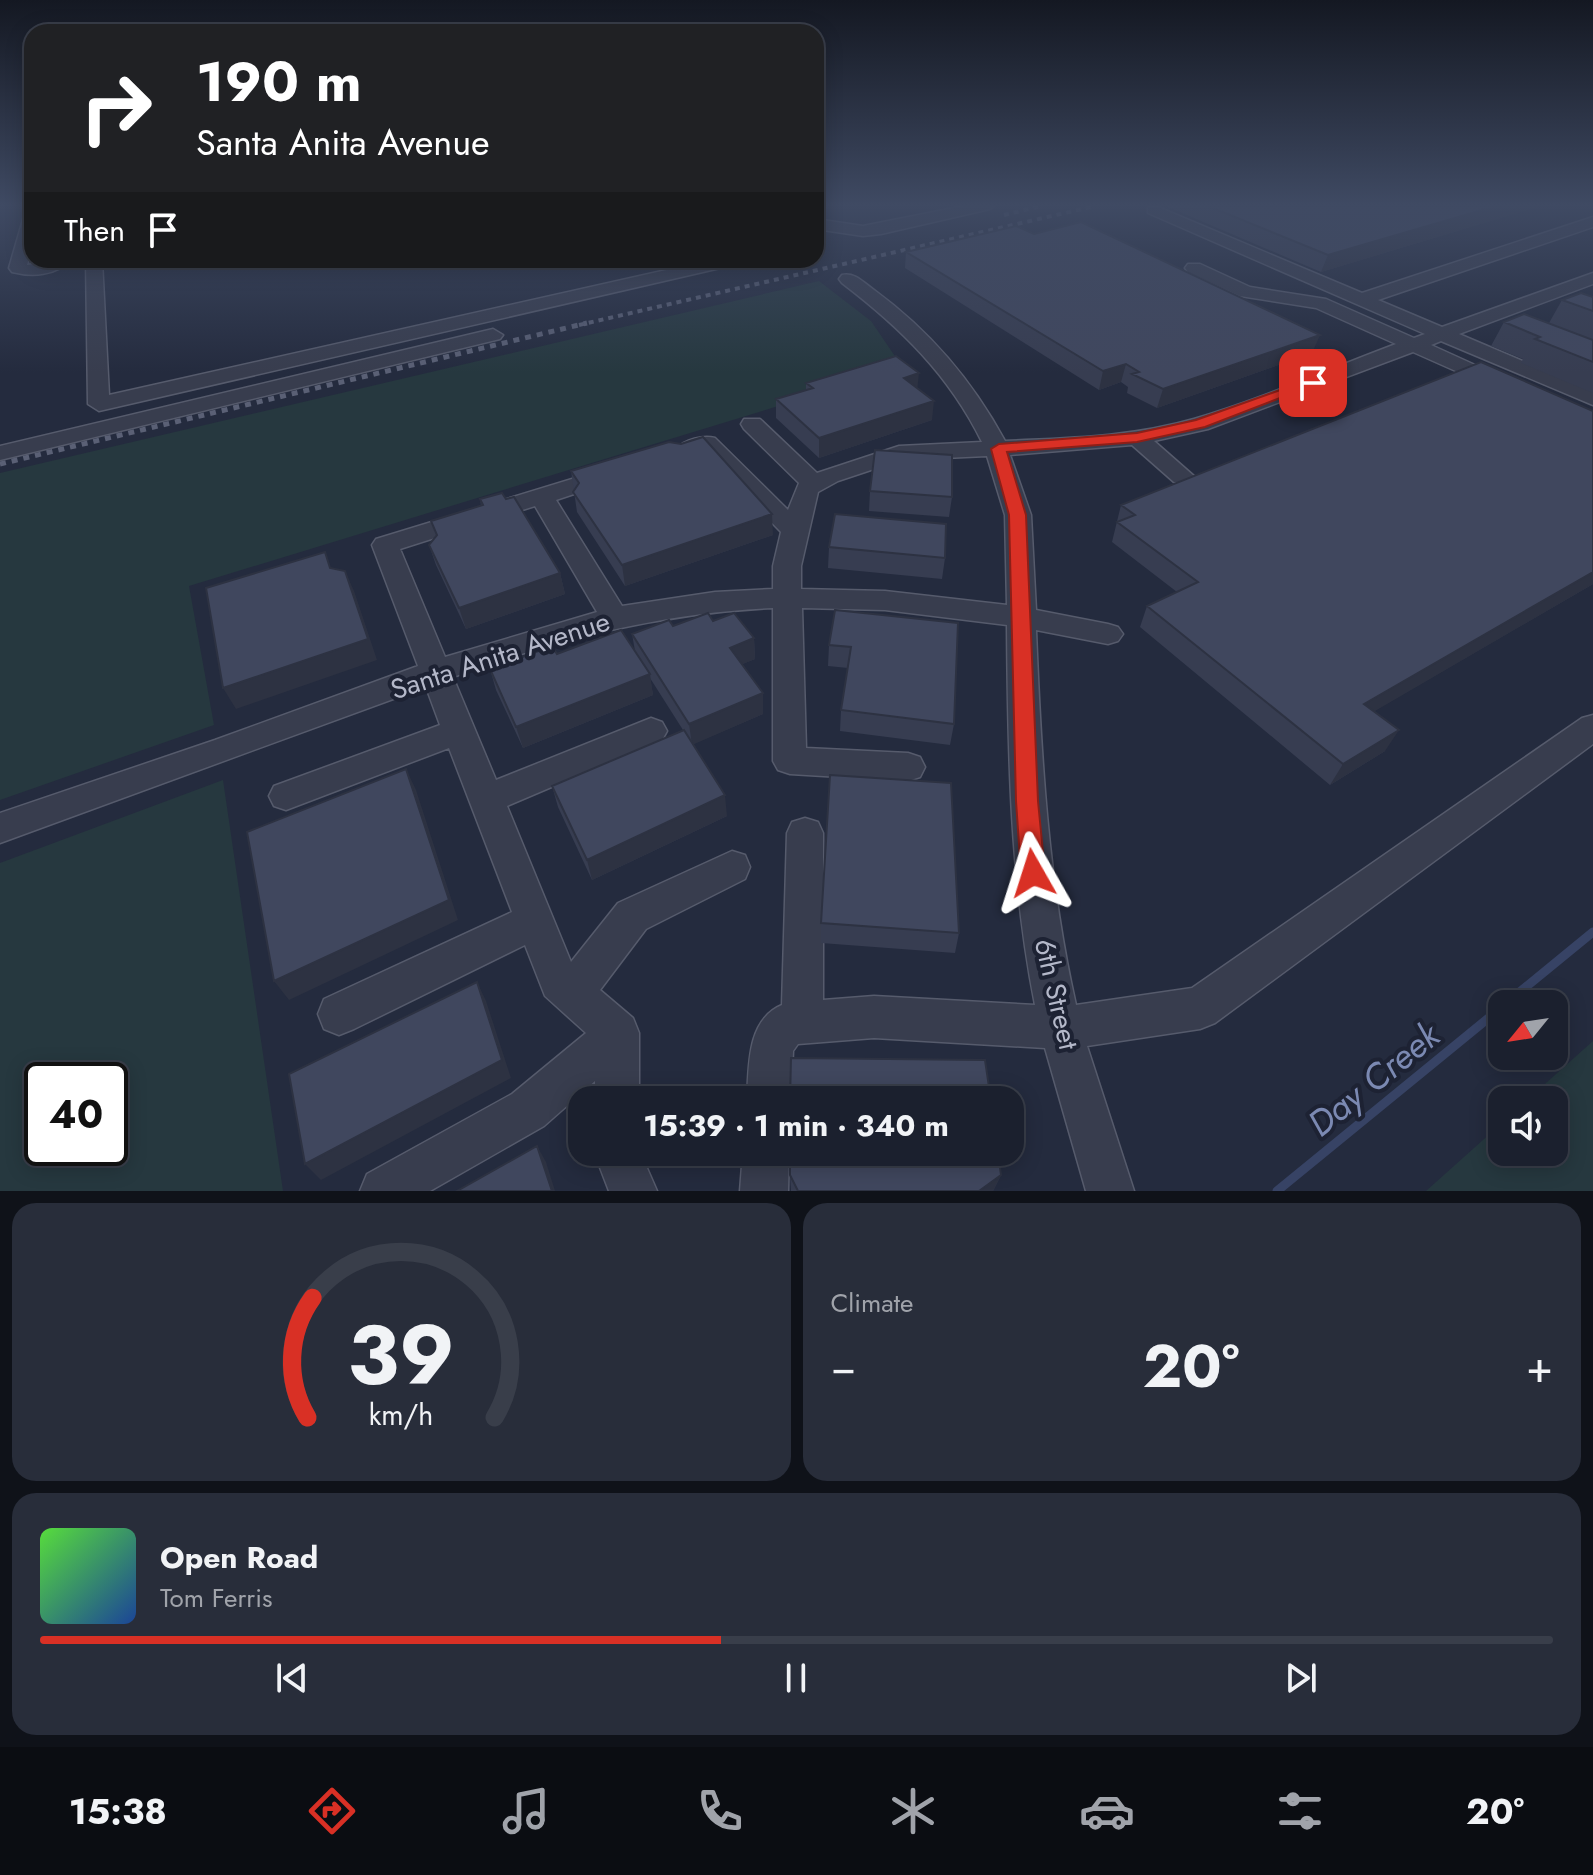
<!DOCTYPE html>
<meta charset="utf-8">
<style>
:root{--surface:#1b202e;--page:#282d3a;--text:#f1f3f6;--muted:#a0a3aa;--line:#393e4a;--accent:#d93025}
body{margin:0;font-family:Jost,sans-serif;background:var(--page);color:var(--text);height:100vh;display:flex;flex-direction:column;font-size:30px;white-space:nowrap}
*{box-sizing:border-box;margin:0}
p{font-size:26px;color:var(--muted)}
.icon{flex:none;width:44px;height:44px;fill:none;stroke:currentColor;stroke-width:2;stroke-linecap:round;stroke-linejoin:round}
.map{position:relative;height:1191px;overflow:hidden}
.sheet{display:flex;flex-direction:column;gap:12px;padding:12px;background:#0f1219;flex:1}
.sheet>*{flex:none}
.guide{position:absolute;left:24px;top:24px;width:800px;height:244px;border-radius:24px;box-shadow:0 4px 20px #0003,0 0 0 2px var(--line);background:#202124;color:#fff;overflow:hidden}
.needle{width:52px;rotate:240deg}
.buttons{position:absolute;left:1488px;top:990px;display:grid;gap:16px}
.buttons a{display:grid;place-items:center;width:80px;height:80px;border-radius:16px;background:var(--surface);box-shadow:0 4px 20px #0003,0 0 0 2px var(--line);font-size:40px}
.speed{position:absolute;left:24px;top:1062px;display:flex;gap:16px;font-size:40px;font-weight:700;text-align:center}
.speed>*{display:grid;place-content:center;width:104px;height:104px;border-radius:50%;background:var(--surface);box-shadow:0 4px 20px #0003,0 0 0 2px var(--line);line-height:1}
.speed .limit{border:4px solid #111;border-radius:12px;background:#fff;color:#111}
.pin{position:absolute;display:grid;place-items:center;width:68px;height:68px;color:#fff;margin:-34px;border-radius:16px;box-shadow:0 4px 12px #0006}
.me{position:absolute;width:88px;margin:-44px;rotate:354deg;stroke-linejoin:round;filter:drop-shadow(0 0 6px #0008)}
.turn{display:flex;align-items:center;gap:28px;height:168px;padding:0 40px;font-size:36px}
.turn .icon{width:104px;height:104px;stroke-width:2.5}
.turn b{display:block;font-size:56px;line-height:68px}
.then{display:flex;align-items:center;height:76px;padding:0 40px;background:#0003;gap:16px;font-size:30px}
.big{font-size:60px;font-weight:700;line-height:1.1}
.sheet .widget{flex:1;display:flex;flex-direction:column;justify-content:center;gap:12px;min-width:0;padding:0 28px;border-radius:24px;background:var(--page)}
.sheet .dial{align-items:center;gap:0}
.dial svg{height:208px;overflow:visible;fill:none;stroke:var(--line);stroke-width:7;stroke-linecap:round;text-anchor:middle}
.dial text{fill:var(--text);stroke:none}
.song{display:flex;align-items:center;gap:24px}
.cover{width:96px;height:96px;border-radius:12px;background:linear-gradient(135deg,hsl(110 70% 55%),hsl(220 70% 35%))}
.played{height:8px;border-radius:4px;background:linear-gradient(90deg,var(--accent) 45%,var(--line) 45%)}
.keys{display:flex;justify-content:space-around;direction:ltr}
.heat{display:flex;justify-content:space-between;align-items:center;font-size:44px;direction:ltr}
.sheet .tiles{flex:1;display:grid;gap:12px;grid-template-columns:1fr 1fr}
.widget:last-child{grid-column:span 2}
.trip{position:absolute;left:568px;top:1086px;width:456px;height:80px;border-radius:24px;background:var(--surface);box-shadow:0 4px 20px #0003,0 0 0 2px var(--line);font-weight:700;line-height:80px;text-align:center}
.tab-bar{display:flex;height:128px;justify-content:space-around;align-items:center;background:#0b0d12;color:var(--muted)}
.tab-bar .icon{width:56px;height:56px}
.tab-bar .on{color:var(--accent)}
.tab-bar b{font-size:36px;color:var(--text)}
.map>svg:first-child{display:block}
</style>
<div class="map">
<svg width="1593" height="1191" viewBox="0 0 1593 1191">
<rect width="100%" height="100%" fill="#242b3e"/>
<path fill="#26383f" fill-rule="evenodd" d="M819 281 871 321 903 368 189 586 214 725 0 800V473Z
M223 780 283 1191H0V863ZM110 1080V1148H42V1080Z
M1593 1041V1191H1426L1502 1123V1152H1554V1100H1527Z"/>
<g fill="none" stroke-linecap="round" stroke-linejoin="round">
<path stroke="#374365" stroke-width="9" d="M1505 1004 1593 932
M1277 1191 1502 1007"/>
<g stroke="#565b6c" stroke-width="3">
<path id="minor" d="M964 206H993L990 209 881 234 863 236 816 229V219L863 226Z
M1148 207H1158L1362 293 1593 217V227L1378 300 1442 327 1593 273V284L1459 334 1593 391V405L1441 341 1431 345 1508 380 1512 384 1508 388H1494L1413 352 1208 429 1154 441 1195 477 1192 482H1174L1132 445 1010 455 1031 515 1036 610 1108 624 1118 627 1123 634 1118 641 1108 644 1036 630C1041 757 1048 881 1076 1005L1192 988 1582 718 1593 715V744L1215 1023 1200 1029 1087 1046 1134 1191H1086L1045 1048 874 1038 798 1044 793 1051 791 1100H747C749 1068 746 1020 782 1005L787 833 792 822 805 818 818 822 823 833V1000L874 996 1035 1005C1010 879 1008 753 1007 625L885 610 802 608 806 748 908 753 920 757 925 767 920 777 908 781 790 774 778 770 773 761V608C662 613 558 639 453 677L496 780 651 718 662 722 667 731 662 740 507 806 571 962 618 903 732 851 745 855 750 867 745 879 646 929 600 990 633 1018 639 1033V1100H595V1081L544 1126 430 1191H360L367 1174 512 1094 586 1033 545 996 525 945 354 1029 339 1035 324 1029 318 1014 324 999 512 912 449 748 286 810 274 806 269 796 274 786 440 725 426 687 0 843V813L215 740 418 666 372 545 376 539 608 468 616 470 620 475 616 480 556 500 622 606 715 592 773 589V566L781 532 703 452 689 456 681 454 677 449C684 439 704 435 715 438L788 510 799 483 744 429 741 424 744 419H760L817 473 899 446 982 442C949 375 901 328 842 283L839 279 842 275C855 272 864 283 874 290 930 331 972 380 1005 441 1068 438 1132 437 1194 419 1262 399 1329 369 1396 344L1316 308 1240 296 1188 272 1185 268 1188 264H1200L1250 287 1326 299 1414 338 1425 334 1148 213ZM987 456 1005 515 1007 605 885 591 801 589V566L818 492 838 481 901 460ZM535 506 597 612 445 657 400 549Z
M32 211V247L27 265 70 260C56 276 32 277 12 272L9 268 24 216Z
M86 260H102L109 395 711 260 737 261 729 266 99 411 88 404Z
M493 329 503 335 500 339 0 460V446Z
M594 1152H640L657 1191H609Z
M743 1152H789L788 1191H740Z"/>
</g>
<use href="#minor" fill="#383d4e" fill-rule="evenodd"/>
<path stroke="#5a6075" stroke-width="4" stroke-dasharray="5 5" stroke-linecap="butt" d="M1004 215 1041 206
M579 325 1095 206"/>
<path stroke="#5a6075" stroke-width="5" stroke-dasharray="6 6" stroke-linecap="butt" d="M0 464 587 323"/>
</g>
<path fill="#373d51" d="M1166 206H1540L1321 272Z
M906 252 1312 353 1157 408 1127 393 1128 387 1121 382 1099 390 905 268Z
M1593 297V393L1521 363 1523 359 1491 346 1504 322 1549 323 1562 300Z
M806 383 918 389 932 420 819 458 776 418V399L806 390Z
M571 471 773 535 625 586 577 512Z
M870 491 952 497 949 517 869 511Z
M480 499H506L560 573 565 594 466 629 436 565 429 545 436 537 431 521 481 506Z
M1121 505 1593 584 1374 711 1385 751 1330 785 1140 627 1147 606 1177 592 1112 542Z
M829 547 945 558 942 579 828 568Z
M835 610 954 724 950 745 840 731 841 710 848 668 828 666 829 645Z
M713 621 754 638 755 659 742 664 763 714 693 744 727 816 592 880 558 807 552 786 683 730 650 678 653 695 523 748 496 690 490 669 557 654 635 651 632 634Z
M821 923 959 933 955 953 821 943Z
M790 1175H1001L993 1191H791Z"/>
<path fill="#2d3242" d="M1496 206H1540L1321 272 1328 255Z
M1320 335 1312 353 1157 408 1163 389Z
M1126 364 1121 382 1099 390 1103 371Z
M919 373 917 392 904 378Z
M934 401 932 420 819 458V438Z
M772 514 773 535 625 586 622 565Z
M345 571 354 591 377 660 236 709 223 688Z
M1593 572V584L1351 725 1364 704Z
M560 573 565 594 466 629 459 608Z
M754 638 755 659 731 669 730 648Z
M650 674 653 695 523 748 516 727Z
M763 693V714L692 745 689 724Z
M1399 730 1385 751 1330 785 1343 764Z
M406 769 416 790 458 920 289 1000 274 981Z
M725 795 727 816 592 880 587 860Z
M477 982 486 1001 511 1078 321 1180 305 1164Z
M537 1146 546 1162 555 1191H552Z
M1001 1175 993 1191H979Z"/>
<path fill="#40475e" stroke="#2d3242" stroke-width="2" d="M1208 206H1496L1328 255Z
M1081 222 1320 335 1163 389 1132 374 1139 372 1126 364 1103 371 906 252 1016 226 1034 234Z
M1581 293 1593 297V311L1562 300Z
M1524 314 1593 340V362L1535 339 1540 337 1504 322Z
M896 356 919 373 904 378 934 401 819 438 776 399 813 388 806 383Z
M1481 362 1593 411V572L1364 704 1399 730 1343 764 1147 606 1198 582 1117 522 1135 515 1121 505Z
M703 437 772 514 622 565 573 492 579 483 571 471 669 442 681 444Z
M875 450 952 455V497L870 491Z
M502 493 506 499 514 497 560 573 459 608 429 545 437 535 431 521 483 505 480 499Z
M835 514 946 524 945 558 829 547Z
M325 552 330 568 345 571 368 639 223 688 206 588Z
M835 610 958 623 954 724 841 710 851 647 829 645Z
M708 613 713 621 734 613 754 638 730 648 763 693 689 724 632 634 669 620 673 626Z
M621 630 650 674 516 727 490 669 552 646 557 654Z
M684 730 725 795 587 860 552 786Z
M406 769 449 900 274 981 247 832Z
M830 775 951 783 959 933 821 923Z
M477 982 502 1060 305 1164 289 1074Z
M791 1058 985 1060 991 1100H790Z
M537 1146 552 1191H457Z
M790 1152H998L1001 1175 979 1191H798L790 1175Z"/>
<linearGradient id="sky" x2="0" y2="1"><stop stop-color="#141822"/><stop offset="0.55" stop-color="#3f4a63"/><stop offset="1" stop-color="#3f4a63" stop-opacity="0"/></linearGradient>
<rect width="1593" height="373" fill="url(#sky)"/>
<path fill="#d93025" stroke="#8d1f18" stroke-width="2" d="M1308 380 1319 383 1205 427 1137 442 1007 452 1026 515 1038 801 1045 873 1042 880 1033 884 1025 880 1021 873 1016 801 1009 515 991 449 999 444 1137 433 1196 420Z"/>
<g text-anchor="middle" stroke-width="8" stroke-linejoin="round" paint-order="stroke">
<g font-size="28" fill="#b4b8c9" stroke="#1d2233">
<text transform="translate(500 655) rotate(-18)" y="10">Santa Anita Avenue</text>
<text transform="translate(1057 994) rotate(77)" y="10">6th Street</text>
</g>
<g font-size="36" font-style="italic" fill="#7b89b2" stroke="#1d2233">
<text transform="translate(1373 1079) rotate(-39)" y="13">Day Creek</text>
</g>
</g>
</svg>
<div class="buttons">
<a><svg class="needle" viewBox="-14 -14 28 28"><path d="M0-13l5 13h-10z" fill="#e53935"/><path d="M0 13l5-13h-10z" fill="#a0a3aa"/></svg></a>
<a><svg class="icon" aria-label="sound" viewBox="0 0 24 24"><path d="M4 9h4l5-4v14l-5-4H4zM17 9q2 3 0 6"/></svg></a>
</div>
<div class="speed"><div class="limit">40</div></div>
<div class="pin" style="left:1313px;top:383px;background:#d93025"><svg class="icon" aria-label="arrive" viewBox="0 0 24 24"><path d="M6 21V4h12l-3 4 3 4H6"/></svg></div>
<svg class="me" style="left:1033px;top:873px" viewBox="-20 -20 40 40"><path d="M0-17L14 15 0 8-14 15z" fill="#d93025" stroke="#fff" stroke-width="4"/></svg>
<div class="trip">15:39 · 1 min · 340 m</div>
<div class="guide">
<div class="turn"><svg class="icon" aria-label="right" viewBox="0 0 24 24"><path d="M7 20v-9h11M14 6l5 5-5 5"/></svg><div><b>190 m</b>Santa Anita Avenue</div></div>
<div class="then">Then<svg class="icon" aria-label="arrive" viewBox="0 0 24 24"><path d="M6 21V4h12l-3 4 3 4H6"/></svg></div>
</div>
</div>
<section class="sheet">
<div class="tiles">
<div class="widget dial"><svg viewBox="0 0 100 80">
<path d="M14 69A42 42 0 1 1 86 69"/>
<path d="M14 69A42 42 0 0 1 16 23" stroke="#d93025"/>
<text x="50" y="56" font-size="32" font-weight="700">39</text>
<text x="50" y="72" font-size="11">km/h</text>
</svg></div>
<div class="widget"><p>Climate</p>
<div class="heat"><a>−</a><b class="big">20°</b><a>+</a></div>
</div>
<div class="widget">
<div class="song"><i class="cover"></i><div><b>Open Road</b><p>Tom Ferris</p></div></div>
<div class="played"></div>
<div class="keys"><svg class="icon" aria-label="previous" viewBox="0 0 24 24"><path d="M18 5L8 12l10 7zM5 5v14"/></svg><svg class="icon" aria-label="pause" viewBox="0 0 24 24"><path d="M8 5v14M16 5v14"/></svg><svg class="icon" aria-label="next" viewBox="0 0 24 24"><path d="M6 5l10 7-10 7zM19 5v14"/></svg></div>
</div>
</div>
</section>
<nav class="tab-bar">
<b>15:38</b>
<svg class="icon on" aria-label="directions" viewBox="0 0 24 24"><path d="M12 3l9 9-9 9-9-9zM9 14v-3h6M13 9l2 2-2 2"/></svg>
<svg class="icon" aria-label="music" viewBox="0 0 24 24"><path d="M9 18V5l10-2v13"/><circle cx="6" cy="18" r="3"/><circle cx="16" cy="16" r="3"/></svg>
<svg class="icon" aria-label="phone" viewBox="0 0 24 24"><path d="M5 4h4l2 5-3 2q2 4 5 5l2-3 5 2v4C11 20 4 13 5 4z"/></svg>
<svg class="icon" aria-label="climate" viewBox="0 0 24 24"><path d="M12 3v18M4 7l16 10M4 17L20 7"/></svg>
<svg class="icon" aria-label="car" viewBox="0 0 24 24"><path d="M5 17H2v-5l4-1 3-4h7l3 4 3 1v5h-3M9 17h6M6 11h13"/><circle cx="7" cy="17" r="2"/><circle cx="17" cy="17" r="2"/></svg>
<svg class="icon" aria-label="filters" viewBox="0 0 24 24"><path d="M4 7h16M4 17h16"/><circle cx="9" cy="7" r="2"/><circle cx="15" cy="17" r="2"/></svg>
<b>20°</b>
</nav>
